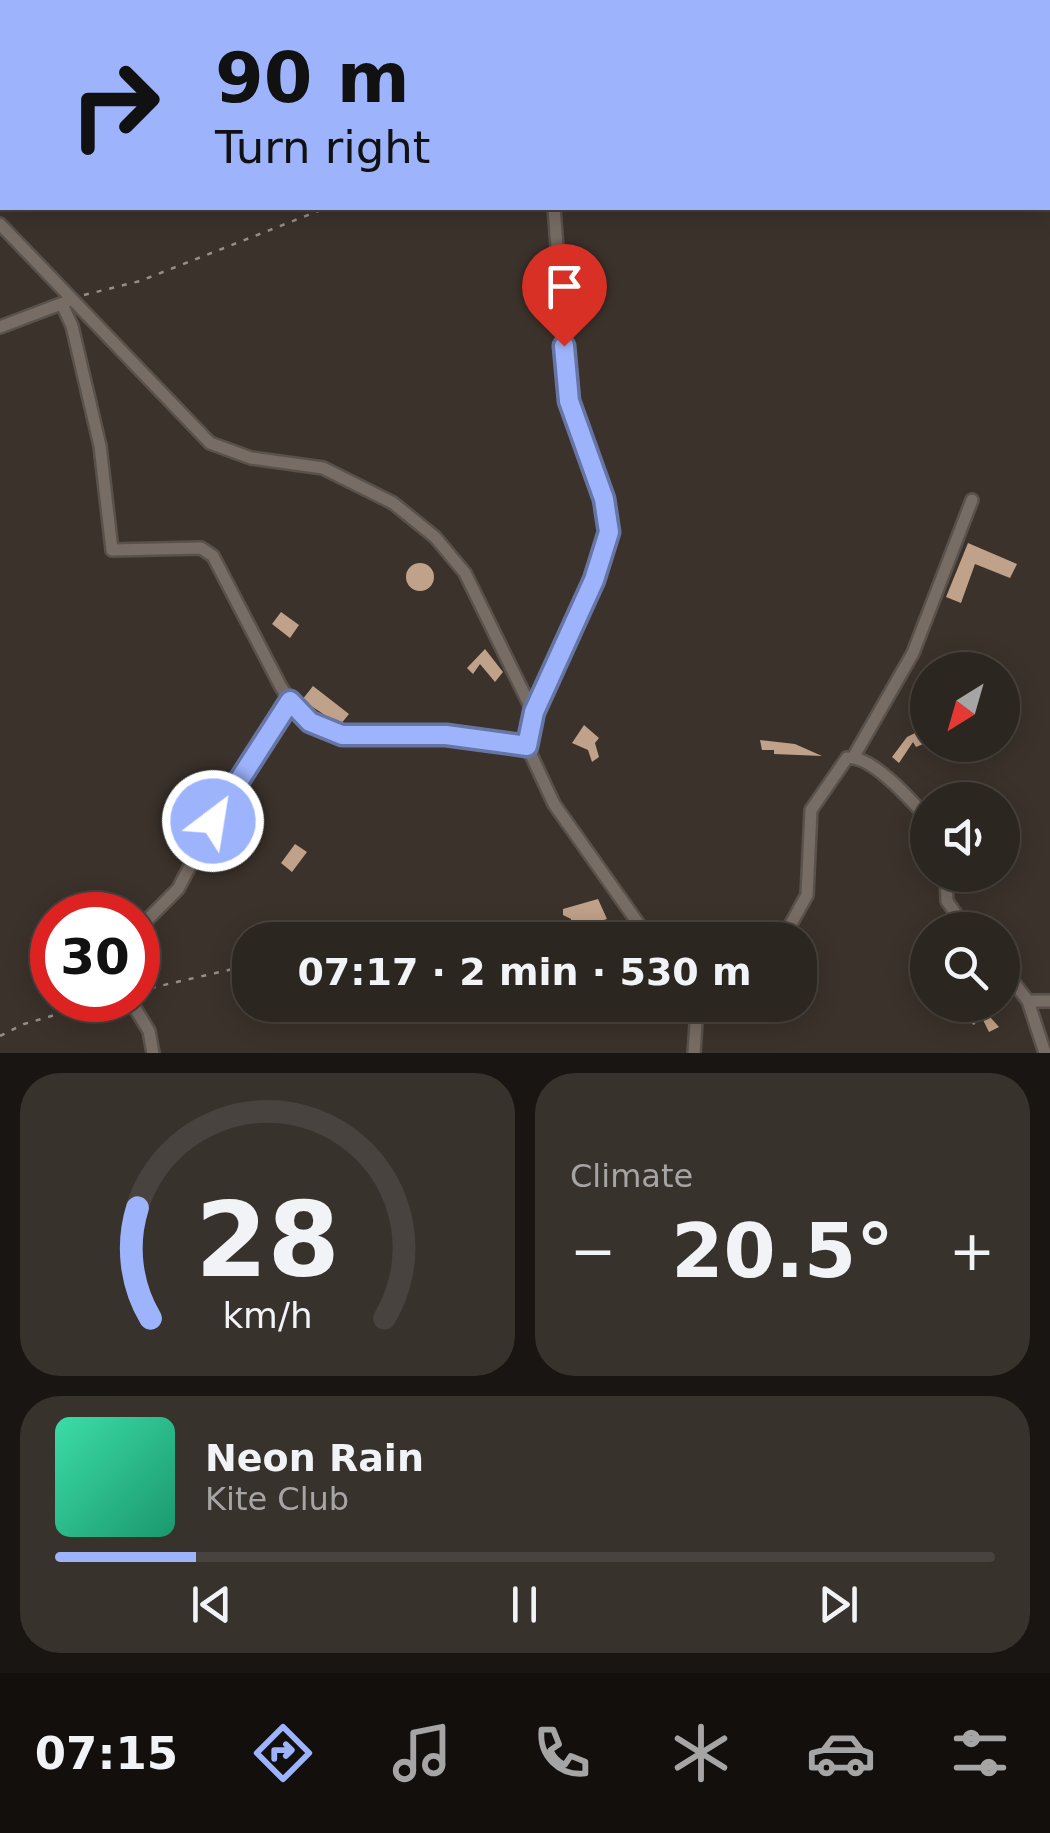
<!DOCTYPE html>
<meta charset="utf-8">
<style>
:root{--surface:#2c2620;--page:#38322d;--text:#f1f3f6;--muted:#a6a5a5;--line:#48433e;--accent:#9db4fd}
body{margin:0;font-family:"DejaVu Sans",sans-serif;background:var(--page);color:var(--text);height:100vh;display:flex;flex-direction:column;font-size:38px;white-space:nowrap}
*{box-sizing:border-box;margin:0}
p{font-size:32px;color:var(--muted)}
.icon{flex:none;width:55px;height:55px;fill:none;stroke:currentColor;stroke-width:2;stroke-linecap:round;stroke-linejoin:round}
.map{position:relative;height:1053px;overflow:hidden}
.panel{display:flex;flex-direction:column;gap:20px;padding:20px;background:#181512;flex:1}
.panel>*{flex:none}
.guide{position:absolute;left:0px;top:0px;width:1050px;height:210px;box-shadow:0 5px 25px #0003,0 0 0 2px var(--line);background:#9db4fd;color:#111;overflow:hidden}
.needle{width:65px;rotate:217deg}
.controls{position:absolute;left:910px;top:652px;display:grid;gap:20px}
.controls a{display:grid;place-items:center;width:110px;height:110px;border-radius:50%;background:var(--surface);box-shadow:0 5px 25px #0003,0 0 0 2px var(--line);font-size:50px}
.speed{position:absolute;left:30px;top:892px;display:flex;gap:20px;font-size:50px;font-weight:700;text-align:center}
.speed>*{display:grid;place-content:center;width:130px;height:130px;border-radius:50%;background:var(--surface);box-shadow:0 5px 25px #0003,0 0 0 2px var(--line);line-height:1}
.speed .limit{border:15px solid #d22;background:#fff;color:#111}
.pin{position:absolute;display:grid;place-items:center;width:85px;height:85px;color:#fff;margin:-102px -42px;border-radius:50% 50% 50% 0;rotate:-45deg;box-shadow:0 0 10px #0007}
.pin .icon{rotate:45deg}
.me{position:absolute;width:110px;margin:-55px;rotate:31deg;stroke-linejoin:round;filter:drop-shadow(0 0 8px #0008)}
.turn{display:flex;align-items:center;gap:35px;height:210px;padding:0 50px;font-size:45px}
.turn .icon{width:130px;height:130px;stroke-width:2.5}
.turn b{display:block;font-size:70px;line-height:85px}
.big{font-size:75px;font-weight:700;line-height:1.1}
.panel .widget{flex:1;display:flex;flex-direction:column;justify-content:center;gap:15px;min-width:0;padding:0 35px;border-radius:40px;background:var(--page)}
.panel .dial{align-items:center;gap:0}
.dial svg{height:260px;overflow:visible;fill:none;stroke:var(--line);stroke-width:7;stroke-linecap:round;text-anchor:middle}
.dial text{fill:var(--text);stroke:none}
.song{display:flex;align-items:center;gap:30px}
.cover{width:120px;height:120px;border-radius:15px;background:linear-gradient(135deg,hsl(160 70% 55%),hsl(160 70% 35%))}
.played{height:10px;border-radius:5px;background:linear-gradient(90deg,var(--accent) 15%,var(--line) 15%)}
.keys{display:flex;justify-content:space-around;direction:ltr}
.heat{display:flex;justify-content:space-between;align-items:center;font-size:55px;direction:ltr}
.panel .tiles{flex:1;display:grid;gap:20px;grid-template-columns:1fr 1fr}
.widget:last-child{grid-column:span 2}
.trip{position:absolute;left:232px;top:922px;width:585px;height:100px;border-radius:40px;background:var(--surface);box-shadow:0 5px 25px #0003,0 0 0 2px var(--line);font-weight:700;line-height:100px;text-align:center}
.tab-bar{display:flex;height:160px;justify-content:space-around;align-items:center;background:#120f0d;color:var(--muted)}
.tab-bar .icon{width:70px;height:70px}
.tab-bar .current{color:var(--accent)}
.tab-bar b{font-size:45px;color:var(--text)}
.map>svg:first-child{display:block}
</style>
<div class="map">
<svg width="1050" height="1053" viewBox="0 0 1050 1053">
<rect width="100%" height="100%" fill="#3b322b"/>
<path fill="#c0a189" d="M968 543 1017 564 1010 578 975 564 961 603 946 597Z
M406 577a14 14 0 1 1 28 0a14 14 0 1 1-28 0Z
M281 612 299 625 290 638 272 624Z
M485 649 503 672 495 682 480 664 473 674 467 668Z
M313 686 349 714 340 725 302 700Z
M584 725 599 738 595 743 599 757 592 762 588 750 572 743Z
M921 730 922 734 928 732V742L916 747 913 742 899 763 892 757 907 737Z
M760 740 795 744 822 756 774 754V750H762Z
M295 844 307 852 292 872 281 863Z
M598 899 607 919 584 926 585 940H571V919L563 915V909Z
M928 946V977L923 971 915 976 909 969 914 964 911 960Z
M946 1005H986L983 1009 999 1027 989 1032 981 1016 974 1025Z"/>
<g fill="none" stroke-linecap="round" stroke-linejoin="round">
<g stroke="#59514b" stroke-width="16">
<path id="street" d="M582 2 585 0
M554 208 569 401 604 499 609 533 595 580 533 712 527 746 554 804 650 940
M0 224 210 443 251 458 323 468 393 503 435 537 465 573 533 712
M62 304 72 326 100 446 112 550 201 548 213 556 281 687 295 708 325 731 342 735H446L527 746
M0 327 66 302
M854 756 913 653 972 500
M946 875 947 901 967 930
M138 929 178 889 229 791 290 701
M782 940 807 895 811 810 847 758C871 754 912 801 928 819
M1002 967 1028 1001H1050
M130 1000 149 1031 153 1053
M1028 1001 1045 1053
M437 1005 460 1009 477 1005
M624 1005 699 1012 714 1005
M694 1053 697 1009"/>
</g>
<path stroke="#968f89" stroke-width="2.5" stroke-dasharray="5 8" stroke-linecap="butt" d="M124 0 127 2
M0 104 2 103
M84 295 140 281 326 208
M138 991 250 965
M0 1036 24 1024 106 1000"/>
<use href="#street" stroke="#786d65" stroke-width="11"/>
</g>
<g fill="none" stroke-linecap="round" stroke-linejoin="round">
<g stroke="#6675a4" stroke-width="25">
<path id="route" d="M213 821 290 701 310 722 342 735H446L527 746 534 712 594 580 609 532 604 499 569 401 564 346"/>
</g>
<use href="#route" stroke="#9db4fd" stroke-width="18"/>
</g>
</svg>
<div class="controls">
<a><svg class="needle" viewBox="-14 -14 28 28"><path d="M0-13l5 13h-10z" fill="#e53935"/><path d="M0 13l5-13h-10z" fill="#a6a5a5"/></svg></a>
<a><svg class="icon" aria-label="sound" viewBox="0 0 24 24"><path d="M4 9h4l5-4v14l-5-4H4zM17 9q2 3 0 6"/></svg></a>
<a><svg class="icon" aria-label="search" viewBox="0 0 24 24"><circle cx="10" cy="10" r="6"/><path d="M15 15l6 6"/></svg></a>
</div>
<div class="speed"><div class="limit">30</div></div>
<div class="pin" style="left:564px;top:346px;background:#d93025"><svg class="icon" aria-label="arrive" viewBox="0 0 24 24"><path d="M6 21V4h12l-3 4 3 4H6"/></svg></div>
<svg class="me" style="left:213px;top:821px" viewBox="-20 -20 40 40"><circle r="17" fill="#9db4fd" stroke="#fff" stroke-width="3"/><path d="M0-11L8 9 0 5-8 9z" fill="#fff"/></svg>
<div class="trip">07:17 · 2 min · 530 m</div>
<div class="guide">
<div class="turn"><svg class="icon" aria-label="right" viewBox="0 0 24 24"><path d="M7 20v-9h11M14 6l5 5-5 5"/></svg><div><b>90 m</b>Turn right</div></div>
</div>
</div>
<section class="panel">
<div class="tiles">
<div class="widget dial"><svg viewBox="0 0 100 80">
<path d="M14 69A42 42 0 1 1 86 69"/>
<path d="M14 69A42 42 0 0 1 10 35" stroke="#9db4fd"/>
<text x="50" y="56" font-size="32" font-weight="700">28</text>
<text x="50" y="72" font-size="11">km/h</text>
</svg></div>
<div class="widget"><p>Climate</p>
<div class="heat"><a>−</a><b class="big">20.5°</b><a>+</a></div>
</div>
<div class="widget">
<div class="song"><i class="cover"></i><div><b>Neon Rain</b><p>Kite Club</p></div></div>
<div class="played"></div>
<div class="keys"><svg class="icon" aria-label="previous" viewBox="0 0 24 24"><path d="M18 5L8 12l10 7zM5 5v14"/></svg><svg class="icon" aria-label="pause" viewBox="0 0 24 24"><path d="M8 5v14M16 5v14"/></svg><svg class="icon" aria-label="next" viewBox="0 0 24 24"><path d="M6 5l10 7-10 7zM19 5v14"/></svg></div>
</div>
</div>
</section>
<nav class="tab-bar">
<b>07:15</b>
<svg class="icon current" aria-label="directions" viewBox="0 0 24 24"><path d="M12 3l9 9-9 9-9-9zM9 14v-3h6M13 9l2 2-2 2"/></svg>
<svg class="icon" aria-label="music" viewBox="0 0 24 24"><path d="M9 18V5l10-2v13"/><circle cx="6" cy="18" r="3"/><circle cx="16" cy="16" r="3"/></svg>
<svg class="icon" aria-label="phone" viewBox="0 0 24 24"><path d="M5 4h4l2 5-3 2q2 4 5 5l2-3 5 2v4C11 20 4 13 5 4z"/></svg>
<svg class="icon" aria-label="climate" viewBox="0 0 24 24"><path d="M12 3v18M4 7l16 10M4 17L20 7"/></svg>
<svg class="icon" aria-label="car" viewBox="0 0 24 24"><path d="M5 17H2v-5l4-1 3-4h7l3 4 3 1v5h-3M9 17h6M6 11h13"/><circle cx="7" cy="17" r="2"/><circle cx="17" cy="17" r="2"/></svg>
<svg class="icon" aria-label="filters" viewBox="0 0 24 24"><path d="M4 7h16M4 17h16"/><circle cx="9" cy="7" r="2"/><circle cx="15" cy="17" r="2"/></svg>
</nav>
